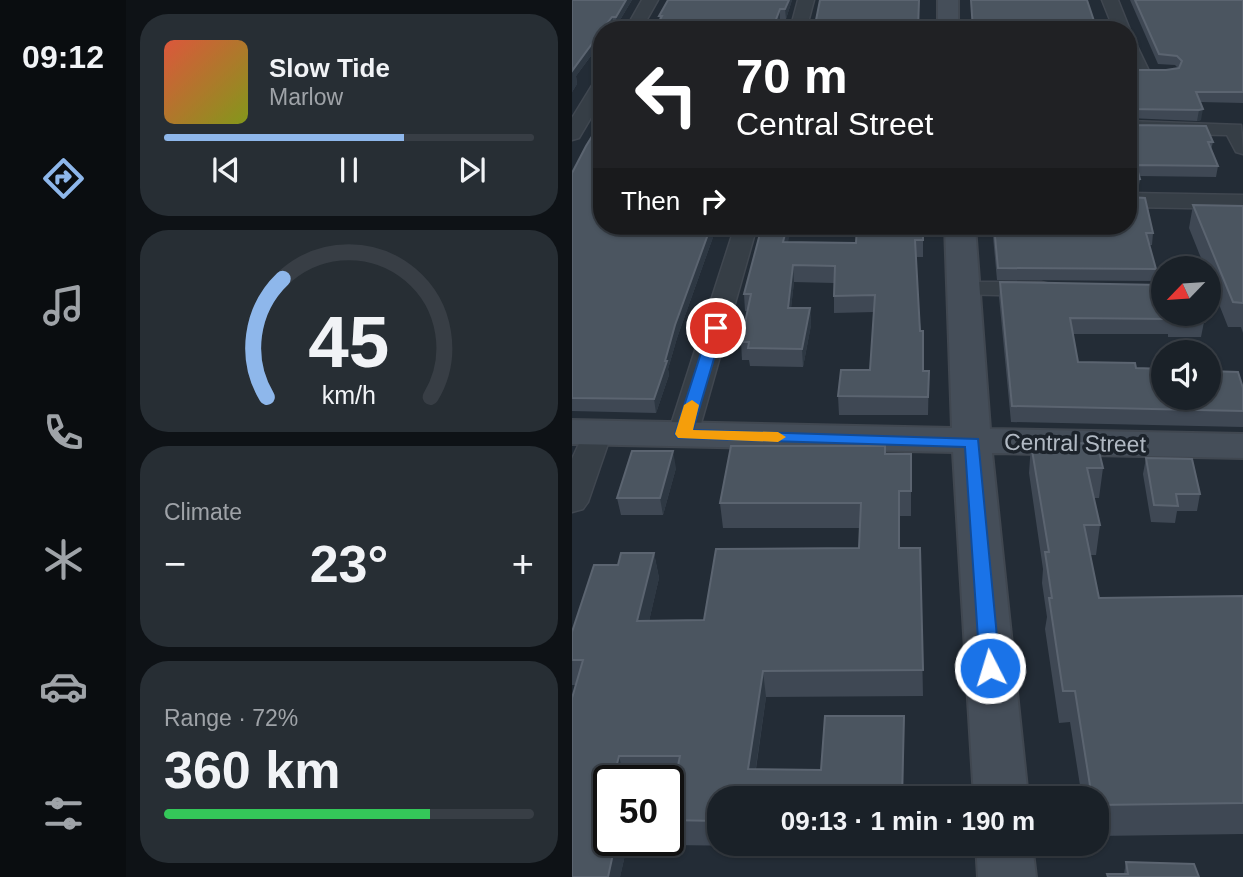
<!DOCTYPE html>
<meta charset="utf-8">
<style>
:root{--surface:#1a2128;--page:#272e34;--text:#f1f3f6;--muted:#9fa3a8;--line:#383e45;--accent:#8eb7eb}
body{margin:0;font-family:Arial,sans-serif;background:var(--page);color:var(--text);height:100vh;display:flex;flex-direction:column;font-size:26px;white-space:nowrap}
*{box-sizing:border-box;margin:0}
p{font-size:23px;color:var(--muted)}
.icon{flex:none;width:38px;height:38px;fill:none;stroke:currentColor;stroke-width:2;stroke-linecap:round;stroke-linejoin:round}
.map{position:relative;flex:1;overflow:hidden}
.details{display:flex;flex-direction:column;gap:14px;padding:14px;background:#0e1216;width:446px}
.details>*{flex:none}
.top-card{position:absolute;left:21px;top:21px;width:544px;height:214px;border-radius:28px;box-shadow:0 2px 5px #0004,0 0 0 2px var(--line);background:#202124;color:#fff;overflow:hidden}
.needle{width:46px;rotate:245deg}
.fabs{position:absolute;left:579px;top:256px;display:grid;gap:14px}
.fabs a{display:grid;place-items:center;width:70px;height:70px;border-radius:50%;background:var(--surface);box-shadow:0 2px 5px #0004,0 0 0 2px var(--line);font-size:35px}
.speed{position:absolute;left:21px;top:765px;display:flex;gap:14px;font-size:35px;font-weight:700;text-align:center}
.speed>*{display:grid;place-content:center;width:91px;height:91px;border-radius:50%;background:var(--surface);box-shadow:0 2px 5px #0004,0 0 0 2px var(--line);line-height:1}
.speed .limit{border:4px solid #111;border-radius:10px;background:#fff;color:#111}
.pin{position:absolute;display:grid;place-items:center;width:60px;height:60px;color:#fff;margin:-30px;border:4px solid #fff;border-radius:50%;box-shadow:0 2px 7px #0007}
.me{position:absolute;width:77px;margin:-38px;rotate:355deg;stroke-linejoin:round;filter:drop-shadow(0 0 5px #0008)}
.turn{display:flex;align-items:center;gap:24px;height:147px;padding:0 28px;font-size:32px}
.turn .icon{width:91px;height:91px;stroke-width:2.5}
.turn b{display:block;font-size:49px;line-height:60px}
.then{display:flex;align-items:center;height:66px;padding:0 28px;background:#0003;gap:14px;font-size:26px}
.big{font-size:52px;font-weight:600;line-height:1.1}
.details .card{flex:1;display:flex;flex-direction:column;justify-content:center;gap:10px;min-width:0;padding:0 24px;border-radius:28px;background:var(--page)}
.details .dial{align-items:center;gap:0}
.dial svg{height:182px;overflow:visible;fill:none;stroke:var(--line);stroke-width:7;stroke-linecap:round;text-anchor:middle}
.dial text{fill:var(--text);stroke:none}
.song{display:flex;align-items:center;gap:21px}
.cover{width:84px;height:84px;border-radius:10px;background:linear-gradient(135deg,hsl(10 70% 55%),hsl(70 70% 35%))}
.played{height:7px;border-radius:4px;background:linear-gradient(90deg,var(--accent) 65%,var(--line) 65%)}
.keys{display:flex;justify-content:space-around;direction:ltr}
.heat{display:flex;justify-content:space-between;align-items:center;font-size:38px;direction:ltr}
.charge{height:10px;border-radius:5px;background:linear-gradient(90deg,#34c759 72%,var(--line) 0)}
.trip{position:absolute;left:135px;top:786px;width:402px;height:70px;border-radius:28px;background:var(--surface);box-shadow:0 2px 5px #0004,0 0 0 2px var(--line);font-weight:600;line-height:70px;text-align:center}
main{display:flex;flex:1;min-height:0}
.tab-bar{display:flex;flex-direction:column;width:126px;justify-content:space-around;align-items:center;background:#0a0d10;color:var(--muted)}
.tab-bar .icon{width:49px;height:49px}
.tab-bar .selected{color:var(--accent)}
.tab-bar b{font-size:32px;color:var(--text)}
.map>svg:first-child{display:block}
</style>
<main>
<nav class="tab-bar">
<b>09:12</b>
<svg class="icon selected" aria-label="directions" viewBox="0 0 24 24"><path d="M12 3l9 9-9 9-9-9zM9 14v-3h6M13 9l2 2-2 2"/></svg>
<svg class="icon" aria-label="music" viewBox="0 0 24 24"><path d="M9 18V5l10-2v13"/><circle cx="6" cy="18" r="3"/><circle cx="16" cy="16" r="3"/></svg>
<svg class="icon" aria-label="phone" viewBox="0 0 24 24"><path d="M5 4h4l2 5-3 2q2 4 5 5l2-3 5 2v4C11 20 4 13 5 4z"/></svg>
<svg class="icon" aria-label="climate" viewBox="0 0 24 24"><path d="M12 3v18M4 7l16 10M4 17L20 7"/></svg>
<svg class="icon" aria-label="car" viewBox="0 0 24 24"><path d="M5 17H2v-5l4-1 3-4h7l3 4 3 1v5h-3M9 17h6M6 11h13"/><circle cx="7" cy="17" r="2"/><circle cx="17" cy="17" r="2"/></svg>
<svg class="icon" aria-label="filters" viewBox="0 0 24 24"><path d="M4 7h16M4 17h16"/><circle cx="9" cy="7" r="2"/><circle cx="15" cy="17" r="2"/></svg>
</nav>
<section class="details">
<div class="card">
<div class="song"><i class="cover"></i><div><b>Slow Tide</b><p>Marlow</p></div></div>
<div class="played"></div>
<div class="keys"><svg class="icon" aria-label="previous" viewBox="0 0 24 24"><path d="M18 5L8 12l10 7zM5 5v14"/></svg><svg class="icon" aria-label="pause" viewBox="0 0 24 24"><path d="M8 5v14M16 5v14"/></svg><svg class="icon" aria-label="next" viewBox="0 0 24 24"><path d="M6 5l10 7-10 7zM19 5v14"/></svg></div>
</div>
<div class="card dial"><svg viewBox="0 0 100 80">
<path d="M14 69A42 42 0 1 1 86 69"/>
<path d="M14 69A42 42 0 0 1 21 17" stroke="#8eb7eb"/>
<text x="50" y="56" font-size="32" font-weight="700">45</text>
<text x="50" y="72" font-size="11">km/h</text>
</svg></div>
<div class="card"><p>Climate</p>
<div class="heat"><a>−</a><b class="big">23°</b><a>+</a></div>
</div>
<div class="card"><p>Range · 72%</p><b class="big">360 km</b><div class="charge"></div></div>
</section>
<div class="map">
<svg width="671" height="877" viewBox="0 0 671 877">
<rect width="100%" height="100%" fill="#232c36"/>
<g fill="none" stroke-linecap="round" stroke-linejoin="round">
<g stroke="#404750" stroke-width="3">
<path id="street" d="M70 0H86L69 30H53Z
M226 0H242L234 30H218Z
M530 0H546L558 30 556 32V30H542Z
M556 39 564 44 577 71 574 75 556 76Z
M30 78V99L7 138 0 140V118L24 79Z
M556 121 669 125 671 154 664 152 655 135 556 133Z
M556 193 671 195V209L556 207Z
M163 226H185L126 434 121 440 111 443 101 440 96 434Z
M392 282H469L478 284 481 289 478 294 469 296 383 294 380 289 383 284Z
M25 423 35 426 40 432 16 502 11 509 0 512V459L15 426Z"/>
</g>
<g stroke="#404750" stroke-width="4">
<path id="secondary" d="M366 0H386V30H366Z
M373 226H403L418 429 671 434V458L420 453 456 798H402L381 452 0 444V420L380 428Z
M404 844H460L464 877H406Z"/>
</g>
<use href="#street" fill="#363e46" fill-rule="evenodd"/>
<use href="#secondary" fill="#454e59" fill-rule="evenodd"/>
</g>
<path fill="#3f4854" d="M0 0H60L45 25H42L38 30H30V41L4 76 5 84 0 92Z
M220 0 214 19H208L204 30H82L88 20 87 16Z
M558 0H671V103L628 102 629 120 625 121 556 118V70H594L606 68 603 65 586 64Z
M556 121 557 125 641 142 639 150 646 166 644 177 567 176 568 179 566 191H556Z
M0 173 30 226H145L105 338 96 369 97 375 84 413 0 411Z
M621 205 671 206V333L669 327H656L637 279V268H633L617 228Z
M351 226V257H344L351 371H357L356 415H267L266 396 298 370 302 312 262 313V283L222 282 219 308H238L239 325 231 367 178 366 177 360H170L169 342 176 311H173L172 294 216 242 284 243Z
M420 226H458V228H499L498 226H556L581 233 580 245H577L584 269 582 281 425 280Z
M428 282 592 291 632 322 629 337H596V334H501L506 362 564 368 671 388V427L439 422 427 297Z
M459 444 531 468 527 498H522L528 525 524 555H518L527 598 671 596V834L525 836V798H510L498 722 487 723 473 629 475 617 470 583 471 569 457 473Z
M159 446H313V454H339V516H327V548H348L351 696 194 697 184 769 249 770 253 716H332L331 798H147V844H330V848L100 845 96 827V812L102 782 96 781V780H37V840H54L55 846 48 877H0V698L4 685H0V632L22 565H46L49 553H82L87 578 77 621 132 620 144 549 287 548 288 528H151L148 503Z
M574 458 628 494 625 511H605L603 523 579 522 571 474Z
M104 468 91 515H49L45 498Z
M554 862 627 877H535V874H552Z"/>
<path fill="#2e3843" d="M54 0H60L45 25 44 17Z
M217 0H220L214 19 213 9Z
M208 9V19L204 30H200Z
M40 17 42 25 38 30H31Z
M30 31V41L4 76 5 84 0 92V71Z
M631 109 629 120 625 121 627 110Z
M139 226H145L105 338 96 369 97 375 84 413 82 399 103 325Z
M215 226H220L212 259 211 242Z
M221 265 222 282 217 325 216 308Z
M238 308 239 325 231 367 230 349Z
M101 451 104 468 91 515 88 498Z
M82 553 87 578 71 647 65 621Z
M191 671 194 697 180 794 176 769Z
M47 756 53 780H41Z
M37 800V838L32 820Z
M44 840H54L55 846 48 877H36Z"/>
<path fill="#4b5560" stroke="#5b6470" stroke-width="2" d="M0 0H54L44 17H40L30 30 0 71Z
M96 0H217L213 9H208L200 30H82L90 16H87Z
M248 0H347L346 30H242Z
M399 0H515L525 30H401Z
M563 0H671V92H624L631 109 627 110 556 109V70H594L607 68 610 61 605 56 587 54Z
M30 120V226H139L103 325 93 361H95L82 399 0 398V173L14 146Z
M556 121 557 125 634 126 641 142H636L646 166 564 165 568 179 556 180Z
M556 197 573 198 581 233H574L584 269 426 268 422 226H458V228H501V226H556Z
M621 205 671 206V303L661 302Z
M190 226H215L211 242 284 243 285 226H351V240H343L348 331H351V371H357L356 397 266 396 269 370H298L303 295 262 296 263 266 221 265 216 308H238L230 349 176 348 177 342H169L179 294H172Z
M428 282 590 285 592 291V313H629L632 322 599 321 598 319 498 318 506 362 563 363 564 368 592 369V397H637V371L666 372 671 388V411L440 406Z
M525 443 531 468H515L528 525H512L527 598 671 596V803L525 805V798H520L503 691H491L477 598H480L473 552H477L459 444Z
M159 446H313V454H339V491H327V548H348L351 670 191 671 176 769 249 770 253 716H332L330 798H147V821L96 820V812L108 756H47L41 780H37V800L32 820H37V840H44L36 877H0V698L11 660H0V632L22 565H46L49 553H82L65 621 132 620 144 549 287 548 289 503H148Z
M60 451H101L88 498H45Z
M574 458 620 459 628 494H604L606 506 582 505Z
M554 862 622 864 627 877H536L535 874H556Z"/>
<path fill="#1a73e8" stroke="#114b97" stroke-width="2" d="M144 324 151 328 121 430 406 439 428 668 425 674 418 676 411 674 408 668 393 447 106 438 103 434 137 328Z"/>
<path fill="#f59e0b" d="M120 400 127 405 121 430 206 432 214 437 206 442 106 438 103 434 112 405Z"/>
<g text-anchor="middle" stroke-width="7" stroke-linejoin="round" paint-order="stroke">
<g font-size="23" fill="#b1b9c3" stroke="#1c232b">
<text transform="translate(503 443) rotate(1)" y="8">Central Street</text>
</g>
</g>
</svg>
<div class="fabs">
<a><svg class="needle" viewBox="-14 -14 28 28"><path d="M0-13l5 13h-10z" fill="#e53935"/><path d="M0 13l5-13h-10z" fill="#9fa3a8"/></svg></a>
<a><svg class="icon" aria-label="sound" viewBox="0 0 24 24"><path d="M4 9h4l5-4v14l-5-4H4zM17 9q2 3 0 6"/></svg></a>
</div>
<div class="speed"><div class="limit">50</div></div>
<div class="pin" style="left:144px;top:328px;background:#d93025"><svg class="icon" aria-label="arrive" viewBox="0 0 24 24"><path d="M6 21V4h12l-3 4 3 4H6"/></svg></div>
<svg class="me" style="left:418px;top:668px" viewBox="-20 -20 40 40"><circle r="17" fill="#1a73e8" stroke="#fff" stroke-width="3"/><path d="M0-11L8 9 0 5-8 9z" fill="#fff"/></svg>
<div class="trip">09:13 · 1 min · 190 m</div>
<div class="top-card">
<div class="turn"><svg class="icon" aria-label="left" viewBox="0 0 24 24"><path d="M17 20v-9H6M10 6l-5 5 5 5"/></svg><div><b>70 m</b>Central Street</div></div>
<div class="then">Then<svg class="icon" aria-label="right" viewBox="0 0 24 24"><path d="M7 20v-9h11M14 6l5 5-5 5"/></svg></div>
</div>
</div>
</main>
